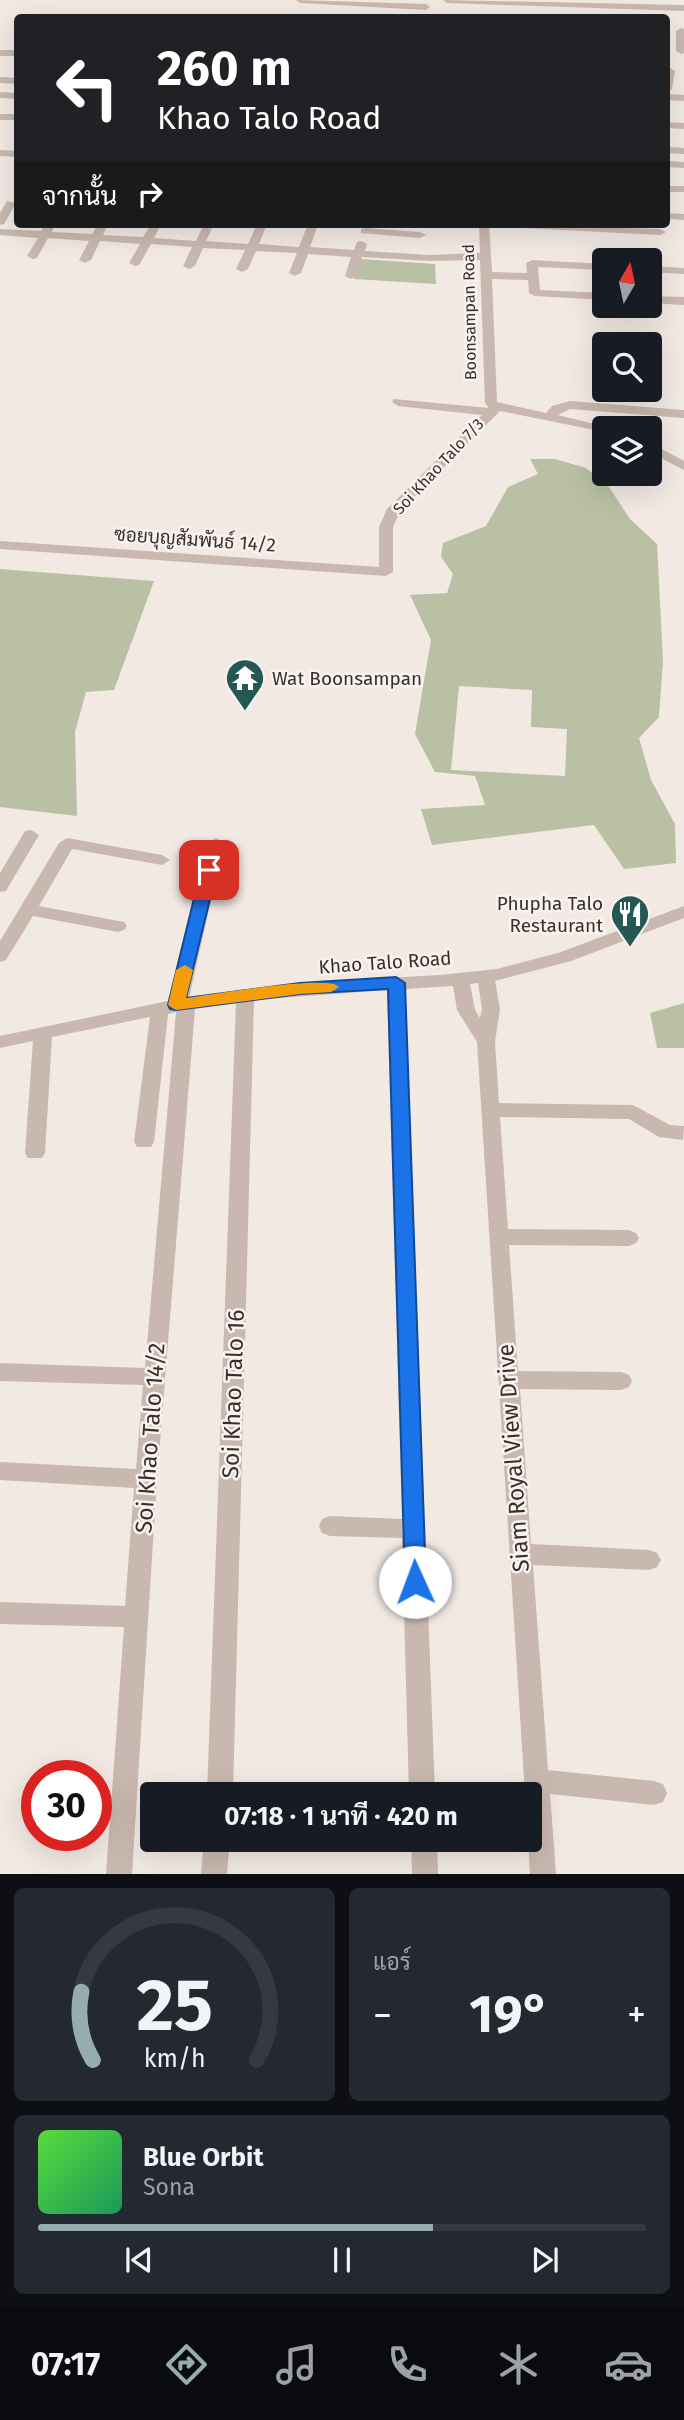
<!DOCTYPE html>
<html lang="th">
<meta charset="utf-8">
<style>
:root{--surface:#171b24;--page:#242831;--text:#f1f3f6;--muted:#9ea1a6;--line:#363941;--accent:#95adad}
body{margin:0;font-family:"Fira Sans",Sarabun,sans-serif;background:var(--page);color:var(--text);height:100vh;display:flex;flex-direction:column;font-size:26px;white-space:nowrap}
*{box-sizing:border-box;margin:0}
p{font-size:23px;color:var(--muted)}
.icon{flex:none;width:38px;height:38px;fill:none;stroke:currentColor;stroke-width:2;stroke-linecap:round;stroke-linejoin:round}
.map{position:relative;height:1874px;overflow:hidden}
.panel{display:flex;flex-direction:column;gap:14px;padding:14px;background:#0d0f14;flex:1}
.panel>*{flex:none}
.guide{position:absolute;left:14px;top:14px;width:656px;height:214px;border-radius:7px;box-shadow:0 7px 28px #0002;background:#202124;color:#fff;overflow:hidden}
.needle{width:46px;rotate:9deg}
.tools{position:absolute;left:592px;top:248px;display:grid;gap:14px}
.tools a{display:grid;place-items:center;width:70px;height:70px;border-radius:7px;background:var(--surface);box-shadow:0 7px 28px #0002;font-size:35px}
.speed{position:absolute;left:21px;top:1760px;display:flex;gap:14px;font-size:35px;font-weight:700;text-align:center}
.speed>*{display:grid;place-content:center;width:91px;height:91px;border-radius:50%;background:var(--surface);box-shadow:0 7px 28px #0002;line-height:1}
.speed .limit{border:10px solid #d22;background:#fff;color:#111}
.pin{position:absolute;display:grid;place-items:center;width:60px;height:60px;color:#fff;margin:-30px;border-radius:14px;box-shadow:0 4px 10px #0006}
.me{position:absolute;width:77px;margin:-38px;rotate:358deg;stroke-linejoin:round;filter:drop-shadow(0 0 5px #0008)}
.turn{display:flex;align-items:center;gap:24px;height:147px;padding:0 28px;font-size:32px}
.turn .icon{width:91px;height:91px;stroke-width:2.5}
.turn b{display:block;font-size:49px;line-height:60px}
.then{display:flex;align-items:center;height:66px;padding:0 28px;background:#0003;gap:14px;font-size:26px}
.big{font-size:52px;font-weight:700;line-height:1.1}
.panel .tile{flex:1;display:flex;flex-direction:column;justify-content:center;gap:10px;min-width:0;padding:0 24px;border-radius:10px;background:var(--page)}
.panel .dial{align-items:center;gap:0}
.dial svg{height:182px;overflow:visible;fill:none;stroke:var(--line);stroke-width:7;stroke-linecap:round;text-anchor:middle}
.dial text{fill:var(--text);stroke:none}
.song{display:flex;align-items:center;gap:21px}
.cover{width:84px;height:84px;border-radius:10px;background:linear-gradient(135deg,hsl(110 70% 55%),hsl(150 70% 35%))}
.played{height:7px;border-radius:4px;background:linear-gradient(90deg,var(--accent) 65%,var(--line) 65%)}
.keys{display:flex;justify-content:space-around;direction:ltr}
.heat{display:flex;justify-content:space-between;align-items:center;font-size:38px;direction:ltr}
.panel .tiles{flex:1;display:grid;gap:14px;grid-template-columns:1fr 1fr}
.tile:last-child{grid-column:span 2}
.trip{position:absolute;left:140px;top:1782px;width:402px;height:70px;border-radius:7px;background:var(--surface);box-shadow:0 7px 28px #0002;font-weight:700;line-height:70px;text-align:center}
.dock{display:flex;height:112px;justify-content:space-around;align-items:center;background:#090b0e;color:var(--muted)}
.dock .icon{width:49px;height:49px}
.dock .current{color:var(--accent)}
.dock b{font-size:32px;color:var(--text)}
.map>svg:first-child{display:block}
</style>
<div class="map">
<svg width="684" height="1874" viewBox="0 0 684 1874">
<rect width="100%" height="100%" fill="#f2e9e3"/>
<path fill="#bac0a3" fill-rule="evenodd" d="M361 259 435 264 436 284 354 279Z
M530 459H555L586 468 609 487 630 519 657 544 663 661 659 717 639 738 651 780 675 824 676 863 624 869 594 825 432 845 421 809 485 805 475 776 435 772 415 734 431 640 410 595 447 593 453 574 441 557 443 543 486 526 508 487 538 474ZM459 686 532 690 531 727 567 729 565 776 451 770Z
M0 569 154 581 114 690 86 692 75 732 77 816 0 807Z
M684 1003V1048H657L650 1013Z"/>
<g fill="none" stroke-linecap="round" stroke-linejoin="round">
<path fill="#c9b8af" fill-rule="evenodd" d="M296 0 426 4 430 7 426 10 300 3Z
M443 0 684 5V11L447 3Z
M681 28 684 29V53L681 54 676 51V31Z
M0 50H18V56H0Z
M670 68 675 71 672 89 667 92V69Z
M0 77 18 78V84L0 83Z
M0 92 18 93V99L0 98Z
M667 94 684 95V101L667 100Z
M0 114H18V120H0Z
M667 122 684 123V129L667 128Z
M667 147 684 148V154L667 153Z
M0 150 18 151V157L0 156Z
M667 161 684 162V168L667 167Z
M667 186H684V192H667Z
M7 201 16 203 4 224 0 225V213Z
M667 213 684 214V220L667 219Z
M50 224 54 227 52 232 92 234 98 224H108L103 235 143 237 151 224H161L154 238 196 241 204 224H214L206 241 248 244 257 224H267L259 244 299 247 308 224H318L310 247 354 250 357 242 361 241 367 244 365 251 429 255 480 253 479 224H489L492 272 527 273 526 263 532 260 604 264V270L538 267 540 290 604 293V300L535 296 529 293 528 280 492 279 497 402 546 413 552 406 570 401 684 410V418L570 409 558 415 615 429H604V432L500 411 400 511 393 527V572L386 576 0 549V541L379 567V527L387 509 482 415 398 406 392 402 394 399 489 408 485 403 480 260 429 261 362 257 357 276 351 279 345 276 351 257 308 254 301 273 295 276 289 273 297 253 256 251 248 269 242 272 236 269 245 250 203 248 195 266 189 269 183 266 192 247 151 244 139 265 135 266 129 263 140 244 100 241 91 260 85 263 79 260 89 241 48 238 37 258 33 259 27 256 38 238 0 235V229L41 231 45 225Z
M497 224 660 229 666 232 660 235 502 227Z
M365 228 420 232 426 235 420 238 361 233V229Z
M649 266 684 268V274L649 272Z
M649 296 684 297V305L649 303Z
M649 442 684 461V470L649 452Z
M31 830 39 835 6 891 0 892V873L25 831Z
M67 838 162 855 170 860 162 865 72 849 39 906 124 922 127 926 124 930 118 932 33 916 6 960 0 962V941L59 843Z
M216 838 224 843 189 998 297 983 440 975 497 969 558 953 684 906V918L571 961 495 981 500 1009 495 1042 499 1103 633 1105 670 1125 684 1126 683 1140 659 1137 629 1119 500 1117 508 1229 629 1230 636 1233 639 1238 636 1243 629 1246 509 1245 518 1371 621 1372 629 1375 632 1381 629 1387 621 1390 520 1389 531 1544 649 1550 657 1553 661 1560 657 1567 649 1570 533 1565 548 1770 654 1781 663 1784 667 1793 663 1802 654 1805 550 1794 556 1874H530L528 1839H530V1794H525L477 1042 457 1010 453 986 405 989 435 1794H409L402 1538 330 1536 322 1533 319 1526 322 1519 330 1516 402 1519 387 990 254 1000 233 1794H207L236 1003 195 1009 157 1479 132 1874H106L124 1627 0 1624V1602L125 1606 134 1488 0 1480V1462L136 1469 143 1385 0 1381V1363L145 1368 176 1012 168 1014 154 1142 151 1147H137L134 1142 150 1017 52 1037 45 1153 42 1158H28L25 1153 33 1041 0 1048V1036L168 1001 208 843ZM478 983 482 1009 480 1018 475 1010 470 984Z
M204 1839H230L227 1874H201Z
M411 1839H437L438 1874H412Z"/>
</g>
<path fill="#1a73e8" stroke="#114b97" stroke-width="2" d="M209 865 217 870 186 998 300 983 396 977 405 983 426 1582 423 1589 415 1591 408 1589 405 1582 388 989 300 994 176 1010 170 1009 168 1005 201 870Z"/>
<path fill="#f59e0b" d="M185 965 193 970 186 998C209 995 329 974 339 987L331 992 300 994 176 1010 168 1005 176 970Z"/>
<defs>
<g id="temple-pin" transform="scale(2.0125)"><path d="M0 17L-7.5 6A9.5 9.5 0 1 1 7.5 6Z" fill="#255754" stroke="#f9f3ef"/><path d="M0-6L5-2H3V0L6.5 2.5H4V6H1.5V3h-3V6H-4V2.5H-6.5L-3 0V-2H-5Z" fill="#fff"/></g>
<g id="restaurant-pin" transform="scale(2.0125)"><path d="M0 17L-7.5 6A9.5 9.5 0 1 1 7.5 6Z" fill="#255754" stroke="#f9f3ef"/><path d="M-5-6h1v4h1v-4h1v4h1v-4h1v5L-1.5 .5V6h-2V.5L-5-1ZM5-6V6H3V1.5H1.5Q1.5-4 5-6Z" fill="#fff"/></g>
</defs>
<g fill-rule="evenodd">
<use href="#temple-pin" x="245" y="678"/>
<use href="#restaurant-pin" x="630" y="914"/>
</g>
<g text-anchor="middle" stroke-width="5" stroke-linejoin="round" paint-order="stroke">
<g font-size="16" fill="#392f2c" stroke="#f9f3ef">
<text transform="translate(469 312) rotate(-91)" y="6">Boonsampan Road</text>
<text transform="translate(438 466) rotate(-47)" y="6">Soi Khao Talo 7/3</text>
</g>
<g font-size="19" fill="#392f2c" stroke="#f9f3ef">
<text transform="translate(195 539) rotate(4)" y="7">ซอยบุญสัมพันธ์ 14/2</text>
<text transform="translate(385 962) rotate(-4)" y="7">Khao Talo Road</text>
</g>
<g font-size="19" fill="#392f2c" stroke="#f9f3ef" text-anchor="start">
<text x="272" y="685">Wat Boonsampan</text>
<text x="603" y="910" text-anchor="end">Phupha Talo<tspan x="603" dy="22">Restaurant</tspan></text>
</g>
<g font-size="23" fill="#392f2c" stroke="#f9f3ef">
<text transform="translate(233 1394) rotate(-88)" y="8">Soi Khao Talo 16</text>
<text transform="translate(150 1438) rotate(-86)" y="8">Soi Khao Talo 14/2</text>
<text transform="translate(513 1458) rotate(-94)" y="8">Siam Royal View Drive</text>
</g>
</g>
</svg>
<div class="tools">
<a><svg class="needle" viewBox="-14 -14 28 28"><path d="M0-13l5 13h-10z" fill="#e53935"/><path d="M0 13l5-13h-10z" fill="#9ea1a6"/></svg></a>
<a><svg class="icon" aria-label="search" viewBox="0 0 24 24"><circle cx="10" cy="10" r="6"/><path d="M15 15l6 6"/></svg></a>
<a><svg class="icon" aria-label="layers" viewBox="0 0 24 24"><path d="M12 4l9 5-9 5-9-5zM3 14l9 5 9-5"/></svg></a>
</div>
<div class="speed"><div class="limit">30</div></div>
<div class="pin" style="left:209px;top:870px;background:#d93025"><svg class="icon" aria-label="arrive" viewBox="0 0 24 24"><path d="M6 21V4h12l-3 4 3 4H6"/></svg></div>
<svg class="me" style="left:415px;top:1582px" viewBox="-20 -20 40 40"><circle r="19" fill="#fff"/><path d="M0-13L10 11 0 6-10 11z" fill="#1a73e8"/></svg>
<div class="trip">07:18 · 1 นาที · 420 m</div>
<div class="guide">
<div class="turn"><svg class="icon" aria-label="left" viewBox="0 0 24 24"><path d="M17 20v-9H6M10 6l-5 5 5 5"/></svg><div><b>260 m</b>Khao Talo Road</div></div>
<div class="then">จากนั้น<svg class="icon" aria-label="right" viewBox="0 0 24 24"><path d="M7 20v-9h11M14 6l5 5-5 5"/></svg></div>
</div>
</div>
<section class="panel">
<div class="tiles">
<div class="tile dial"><svg viewBox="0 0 100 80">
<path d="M14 69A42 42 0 1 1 86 69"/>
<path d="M14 69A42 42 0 0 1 9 39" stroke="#95adad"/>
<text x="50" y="56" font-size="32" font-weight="700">25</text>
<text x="50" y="72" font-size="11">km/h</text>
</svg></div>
<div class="tile"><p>แอร์</p>
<div class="heat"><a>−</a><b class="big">19°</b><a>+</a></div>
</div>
<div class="tile">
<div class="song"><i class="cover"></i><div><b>Blue Orbit</b><p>Sona</p></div></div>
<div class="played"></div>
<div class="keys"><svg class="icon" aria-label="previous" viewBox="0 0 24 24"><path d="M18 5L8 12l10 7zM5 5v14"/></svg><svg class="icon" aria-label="pause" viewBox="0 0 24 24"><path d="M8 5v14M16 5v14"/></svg><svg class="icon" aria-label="next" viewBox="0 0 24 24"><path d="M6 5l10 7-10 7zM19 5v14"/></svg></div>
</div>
</div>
</section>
<nav class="dock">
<b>07:17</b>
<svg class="icon current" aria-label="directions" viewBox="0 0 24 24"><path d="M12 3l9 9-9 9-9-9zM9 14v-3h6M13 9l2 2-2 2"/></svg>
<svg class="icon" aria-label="music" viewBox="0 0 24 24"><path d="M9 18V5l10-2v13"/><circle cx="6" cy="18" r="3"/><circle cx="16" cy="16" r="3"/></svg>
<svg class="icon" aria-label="phone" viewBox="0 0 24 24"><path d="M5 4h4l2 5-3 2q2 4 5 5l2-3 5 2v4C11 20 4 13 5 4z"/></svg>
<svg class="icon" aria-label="climate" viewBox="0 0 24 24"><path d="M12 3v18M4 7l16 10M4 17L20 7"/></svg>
<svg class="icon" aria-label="car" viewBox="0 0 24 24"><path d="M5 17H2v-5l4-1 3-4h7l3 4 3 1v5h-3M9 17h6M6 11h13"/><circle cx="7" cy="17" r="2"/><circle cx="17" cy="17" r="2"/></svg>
</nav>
